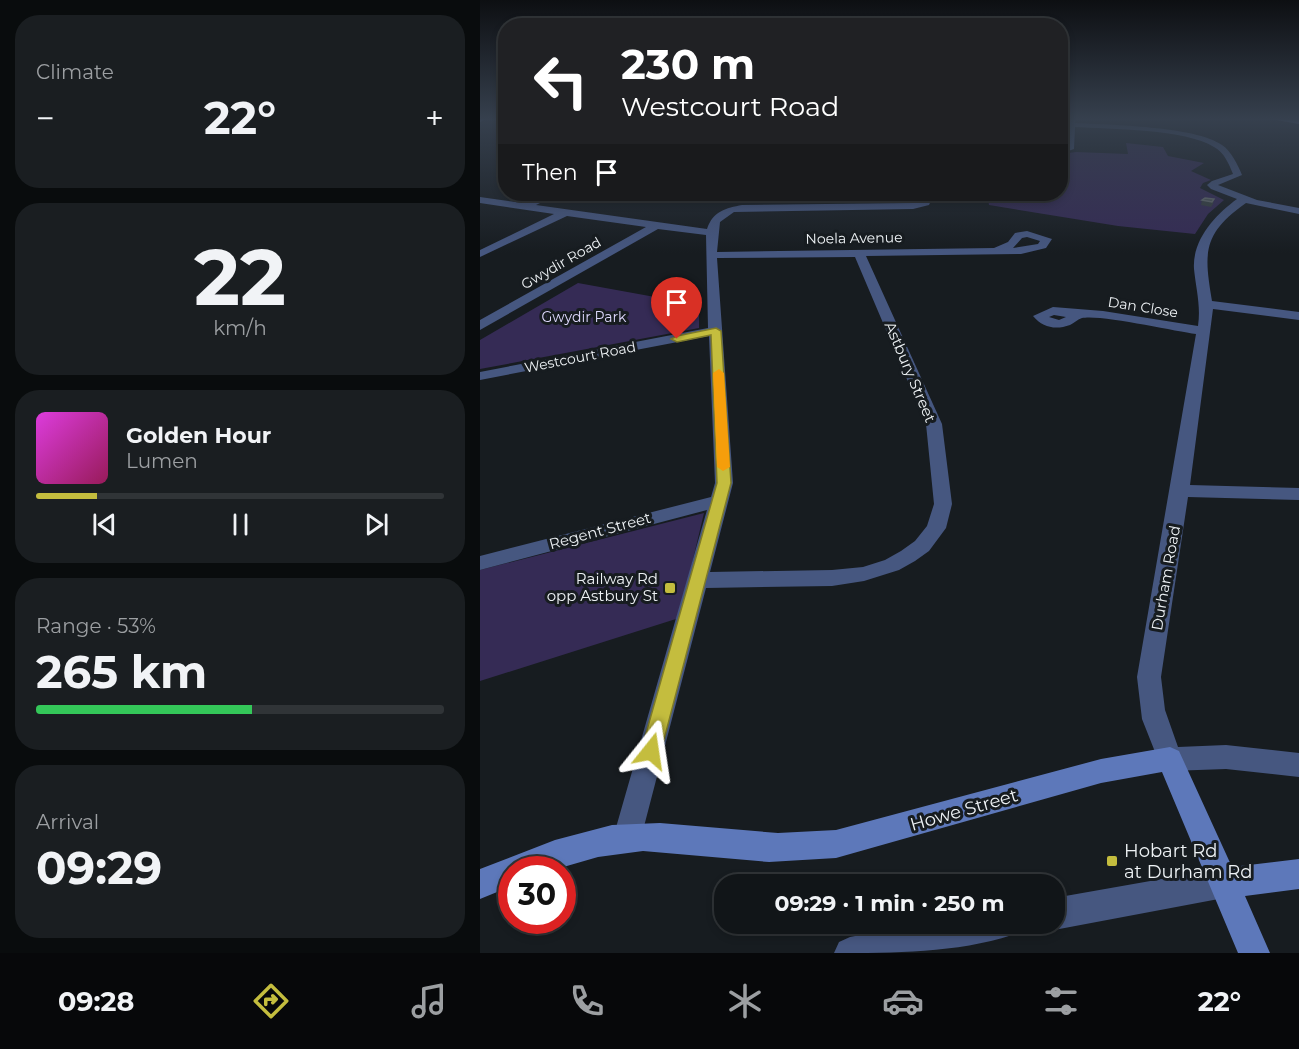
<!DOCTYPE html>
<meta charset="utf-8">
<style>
:root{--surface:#111518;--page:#1a1e21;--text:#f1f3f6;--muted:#9c9fa2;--line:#303437;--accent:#c4bd3e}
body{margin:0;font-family:Montserrat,sans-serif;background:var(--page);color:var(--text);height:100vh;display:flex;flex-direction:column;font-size:22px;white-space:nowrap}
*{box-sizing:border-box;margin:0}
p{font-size:20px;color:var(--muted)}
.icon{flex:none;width:33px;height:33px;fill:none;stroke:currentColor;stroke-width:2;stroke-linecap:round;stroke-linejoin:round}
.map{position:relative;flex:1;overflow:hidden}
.details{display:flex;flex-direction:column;gap:15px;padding:15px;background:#090c0d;width:480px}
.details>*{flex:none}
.top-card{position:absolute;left:18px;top:18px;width:570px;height:183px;border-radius:24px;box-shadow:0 3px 9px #0003,0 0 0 2px var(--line);background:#202124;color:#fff;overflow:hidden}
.speed{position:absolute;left:18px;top:856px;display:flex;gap:12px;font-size:30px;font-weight:700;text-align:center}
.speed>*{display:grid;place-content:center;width:78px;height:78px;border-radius:50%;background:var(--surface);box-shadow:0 3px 9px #0003,0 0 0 2px var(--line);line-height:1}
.speed .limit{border:9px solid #d22;background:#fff;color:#111}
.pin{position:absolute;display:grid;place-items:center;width:51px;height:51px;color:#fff;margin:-62px -26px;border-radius:50% 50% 50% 0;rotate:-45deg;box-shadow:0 0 6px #0007}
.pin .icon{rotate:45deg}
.me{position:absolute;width:66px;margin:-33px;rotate:15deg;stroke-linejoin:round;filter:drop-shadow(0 0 4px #0008)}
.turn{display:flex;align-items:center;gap:21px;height:126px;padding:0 24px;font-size:27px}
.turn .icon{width:78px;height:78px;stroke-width:2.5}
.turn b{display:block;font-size:42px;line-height:51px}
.then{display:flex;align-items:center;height:57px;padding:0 24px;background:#0003;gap:12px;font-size:22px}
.big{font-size:45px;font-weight:700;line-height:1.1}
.details .card{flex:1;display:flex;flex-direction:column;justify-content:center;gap:9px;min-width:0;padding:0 21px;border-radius:24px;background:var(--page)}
.details .dial{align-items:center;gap:0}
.dial b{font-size:78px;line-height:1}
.song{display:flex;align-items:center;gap:18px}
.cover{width:72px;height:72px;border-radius:9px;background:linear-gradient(135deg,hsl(300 70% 55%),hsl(330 70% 35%))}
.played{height:6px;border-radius:3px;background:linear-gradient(90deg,var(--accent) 15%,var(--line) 15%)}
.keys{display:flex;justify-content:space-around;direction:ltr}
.heat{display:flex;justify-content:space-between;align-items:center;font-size:33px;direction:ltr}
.charge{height:9px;border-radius:4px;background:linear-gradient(90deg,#34c759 53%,var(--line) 0)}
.trip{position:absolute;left:234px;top:874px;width:351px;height:60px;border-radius:24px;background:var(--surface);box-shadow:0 3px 9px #0003,0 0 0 2px var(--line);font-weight:700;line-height:60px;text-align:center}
.tabs{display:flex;height:96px;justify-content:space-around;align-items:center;background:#07080a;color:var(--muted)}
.tabs .icon{width:42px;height:42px}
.tabs .active{color:var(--accent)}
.tabs b{font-size:27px;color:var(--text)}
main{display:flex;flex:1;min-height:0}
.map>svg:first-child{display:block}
</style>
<main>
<section class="details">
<div class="card"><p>Climate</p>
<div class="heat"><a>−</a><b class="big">22°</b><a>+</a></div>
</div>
<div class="card dial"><b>22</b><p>km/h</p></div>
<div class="card">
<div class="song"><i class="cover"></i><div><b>Golden Hour</b><p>Lumen</p></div></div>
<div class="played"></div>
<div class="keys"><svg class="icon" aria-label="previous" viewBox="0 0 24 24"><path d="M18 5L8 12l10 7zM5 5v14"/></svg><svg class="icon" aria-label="pause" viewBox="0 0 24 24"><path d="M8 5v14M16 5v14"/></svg><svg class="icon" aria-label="next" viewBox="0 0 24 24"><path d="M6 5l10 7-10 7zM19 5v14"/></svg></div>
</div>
<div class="card"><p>Range · 53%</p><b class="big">265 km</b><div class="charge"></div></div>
<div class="card"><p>Arrival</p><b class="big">09:29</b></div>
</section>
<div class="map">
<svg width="819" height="953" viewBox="0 0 819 953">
<rect width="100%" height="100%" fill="#171c20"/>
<path fill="#352b55" d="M646 143 683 147 688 156 724 163 711 171 731 180 723 183 720 188 744 200 728 214 715 234 638 226 509 205 507 194H580L581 154 596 152 648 154Z
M98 283 219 305V328L0 369V340Z
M224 513 199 618 0 681V570Z"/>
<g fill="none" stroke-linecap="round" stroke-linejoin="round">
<path fill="#465780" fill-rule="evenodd" d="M588 119H596L595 123C630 125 715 126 742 145 751 151 758 165 762 175L738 185 777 200 819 208V214L766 203C722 234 724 253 732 301L819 312V320L733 309 710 485 819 488V500L708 497 681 677 685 710 698 747 746 745 819 753V777L746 769 690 771 681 767 662 719 657 677 716 334C695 331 619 314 602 318 598 319 594 323 590 325 576 330 563 328 553 316L573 307 623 311 718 326C721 306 716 289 714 269 712 240 735 215 757 199L731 189 727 185 732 181 753 174C749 164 744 152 734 147 706 129 630 129 595 127L594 149 580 154V149L586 148 588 127 580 126V122H588ZM574 315 586 317 579 320 569 317Z
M66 194H78L56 205 227 229C233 211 246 208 262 205L433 203 442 201 445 194H454L449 205 433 209 254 212 240 222 237 252 514 248 528 242 535 233 547 231 572 239 566 248 541 254 386 256 462 424 472 504 466 528 449 551 435 561 419 570 384 581 352 586 226 588 161 838 157 848 147 852 137 848 133 838 227 510 0 570V556L231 497 235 483 229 336 0 380V372L228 328 226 235 178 229 0 330V320L166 227 87 216 0 257V250L74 214 0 203V197L43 203ZM547 237 560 241 558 244 533 248 542 238ZM375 257 446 424 454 504 447 526 435 541 421 551 405 560 383 567 352 570 230 572 253 483 237 258Z
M744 868 755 872 759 883 755 894 744 898 574 930 563 924H574V898Z
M438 924H537L532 935C477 953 413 953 354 953L359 942 370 937Z"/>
<path fill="#5d78ba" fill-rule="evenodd" d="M690 747 699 751 752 867 819 859V889L765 896 790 953H758L682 772 621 783 356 858 289 862 163 851 118 857 73 870H32V886L0 899V869L75 840 132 825 180 823 298 833 356 830 621 759Z"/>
<path fill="#6f92e7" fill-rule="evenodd" d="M0 119H6L0 122Z"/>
<path fill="#89abfd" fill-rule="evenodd" d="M791 119 819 120V124Z"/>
</g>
<path fill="#373f41" d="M734 199 733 204 731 207 721 205 722 200Z"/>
<path fill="#4a5254" stroke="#646b6d" stroke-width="1.5" d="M725 198 734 199 732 202 722 200Z"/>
<linearGradient id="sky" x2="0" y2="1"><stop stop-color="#0d0f12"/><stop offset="0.47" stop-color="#36404e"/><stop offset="1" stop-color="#36404e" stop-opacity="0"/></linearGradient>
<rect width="819" height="253" fill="url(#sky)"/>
<path fill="#c4bd3e" stroke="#7f7b28" stroke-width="1.5" d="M236 328 241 331 251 483 181 751 178 758 171 760 164 758 161 751 237 483 231 335 197 342 191 339 197 336Z"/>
<path fill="#f59e0b" d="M239 369 244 373 250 467 243 471 237 467 233 373Z"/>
<g fill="#c4bd3e" stroke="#171c20" stroke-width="2">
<rect x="184" y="582" width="12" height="12" rx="3"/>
<rect x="626" y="855" width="12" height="12" rx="3"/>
</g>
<g text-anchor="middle" stroke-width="6" stroke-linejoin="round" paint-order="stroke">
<g font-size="14" fill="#eef2f5" stroke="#171c20">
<text transform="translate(374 238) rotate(-1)" y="5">Noela Avenue</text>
<text transform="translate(81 263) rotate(-30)" y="5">Gwydir Road</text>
<text transform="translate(663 307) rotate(9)" y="5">Dan Close</text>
<text transform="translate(100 357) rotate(-11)" y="5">Westcourt Road</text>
</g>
<g font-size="14" fill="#dfd9fe" stroke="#171c20">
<text x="104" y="322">Gwydir Park</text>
</g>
<g font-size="15" fill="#eef2f5" stroke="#171c20">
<text transform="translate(430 372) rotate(67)" y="5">Astbury Street</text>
<text transform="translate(120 531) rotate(-15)" y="5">Regent Street</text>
<text transform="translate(686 578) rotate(-80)" y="5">Durham Road</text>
</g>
<g font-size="15" fill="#eef2f5" stroke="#171c20" text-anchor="end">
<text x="178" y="584">Railway Rd<tspan x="178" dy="17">opp Astbury St</tspan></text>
</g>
<g font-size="18" fill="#eef2f5" stroke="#171c20">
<text transform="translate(484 810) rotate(-16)" y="6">Howe Street</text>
</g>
<g font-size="18" fill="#eef2f5" stroke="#171c20" text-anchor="start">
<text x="644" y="857">Hobart Rd<tspan x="644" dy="21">at Durham Rd</tspan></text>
</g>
</g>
</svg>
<div class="speed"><div class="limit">30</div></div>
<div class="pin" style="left:197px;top:339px;background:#d93025"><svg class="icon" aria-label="arrive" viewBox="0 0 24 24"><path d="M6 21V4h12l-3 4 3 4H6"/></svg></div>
<svg class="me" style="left:171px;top:751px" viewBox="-20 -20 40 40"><path d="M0-17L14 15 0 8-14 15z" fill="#c4bd3e" stroke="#fff" stroke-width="4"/></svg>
<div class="trip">09:29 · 1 min · 250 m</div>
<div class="top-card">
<div class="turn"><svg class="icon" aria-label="left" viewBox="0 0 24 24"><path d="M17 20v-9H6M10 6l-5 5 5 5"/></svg><div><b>230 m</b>Westcourt Road</div></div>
<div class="then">Then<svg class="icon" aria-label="arrive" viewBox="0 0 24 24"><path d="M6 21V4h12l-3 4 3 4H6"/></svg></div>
</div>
</div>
</main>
<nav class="tabs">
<b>09:28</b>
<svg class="icon active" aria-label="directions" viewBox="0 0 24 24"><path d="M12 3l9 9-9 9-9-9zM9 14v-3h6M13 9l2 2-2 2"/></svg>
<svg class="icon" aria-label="music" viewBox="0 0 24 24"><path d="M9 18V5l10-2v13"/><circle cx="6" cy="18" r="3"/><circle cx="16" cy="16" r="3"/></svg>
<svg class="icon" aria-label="phone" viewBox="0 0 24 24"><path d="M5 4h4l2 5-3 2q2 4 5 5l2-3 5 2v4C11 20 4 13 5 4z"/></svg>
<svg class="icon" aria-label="climate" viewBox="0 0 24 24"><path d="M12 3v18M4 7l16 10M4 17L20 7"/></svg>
<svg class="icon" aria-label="car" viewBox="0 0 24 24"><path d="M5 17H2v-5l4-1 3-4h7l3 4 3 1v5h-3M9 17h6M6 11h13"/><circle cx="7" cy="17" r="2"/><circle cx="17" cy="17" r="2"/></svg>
<svg class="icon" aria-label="filters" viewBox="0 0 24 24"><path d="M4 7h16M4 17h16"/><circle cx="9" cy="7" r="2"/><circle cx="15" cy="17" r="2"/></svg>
<b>22°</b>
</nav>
